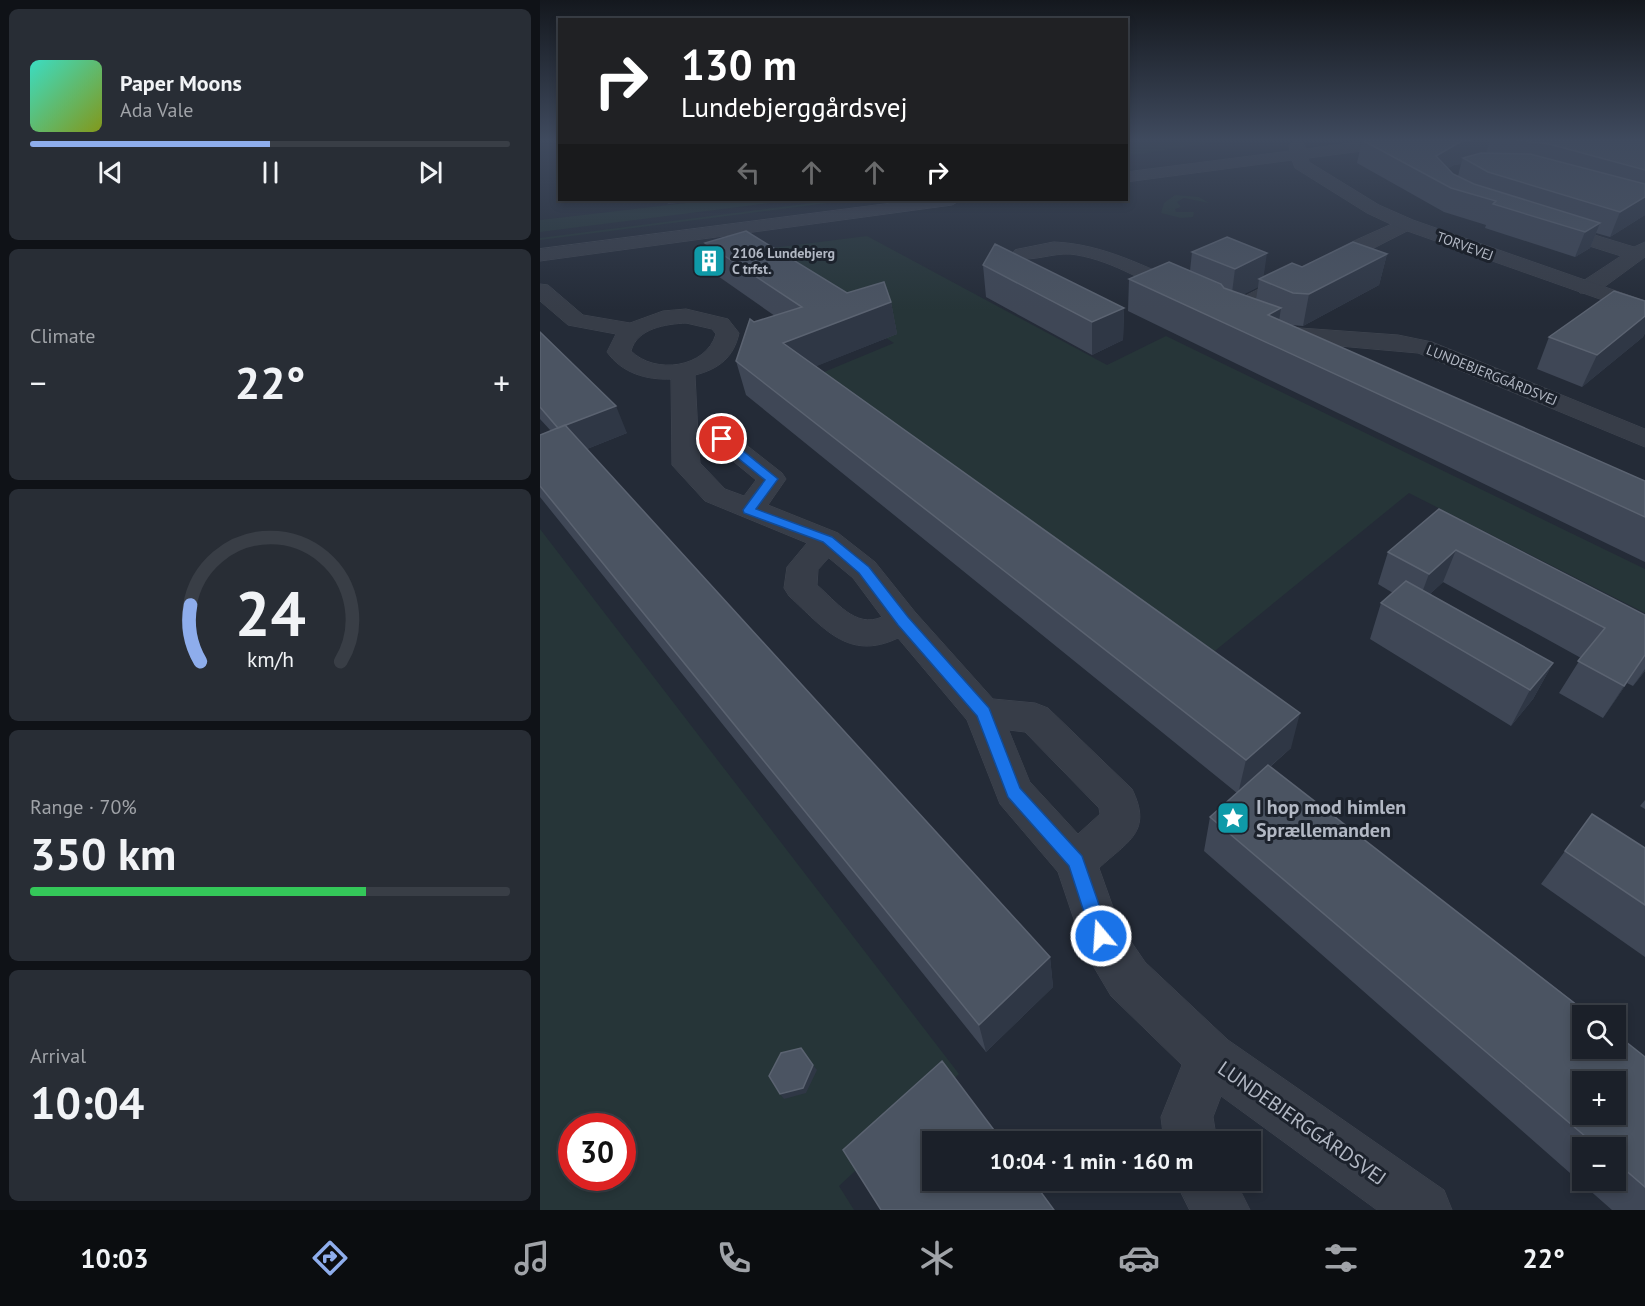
<!DOCTYPE html>
<meta charset="utf-8">
<style>
:root{--surface:#1b2029;--page:#282d35;--text:#f1f3f6;--muted:#a0a3a8;--line:#393e46;--accent:#8eadec}
body{margin:0;font-family:"PT Sans",sans-serif;background:var(--page);color:var(--text);height:100vh;display:flex;flex-direction:column;font-size:22px;white-space:nowrap}
*{box-sizing:border-box;margin:0}
p{font-size:20px;color:var(--muted)}
.icon{flex:none;width:33px;height:33px;fill:none;stroke:currentColor;stroke-width:2;stroke-linecap:round;stroke-linejoin:round}
.map{position:relative;flex:1;overflow:hidden}
.side{display:flex;flex-direction:column;gap:9px;padding:9px;background:#0f1217;width:540px}
.side>*{flex:none}
.hud{position:absolute;left:18px;top:18px;width:570px;height:183px;border-radius:0px;box-shadow:0 3px 9px #0003,0 0 0 2px var(--line);background:#202124;color:#fff;overflow:hidden}
.tools{position:absolute;left:1032px;top:1005px;display:grid;gap:12px}
.tools a{display:grid;place-items:center;width:54px;height:54px;border-radius:0px;background:var(--surface);box-shadow:0 3px 9px #0003,0 0 0 2px var(--line);font-size:30px}
.speed{position:absolute;left:18px;top:1113px;display:flex;gap:12px;font-size:30px;font-weight:700;text-align:center}
.speed>*{display:grid;place-content:center;width:78px;height:78px;border-radius:50%;background:var(--surface);box-shadow:0 3px 9px #0003,0 0 0 2px var(--line);line-height:1}
.speed .limit{border:9px solid #d22;background:#fff;color:#111}
.pin{position:absolute;display:grid;place-items:center;width:51px;height:51px;color:#fff;margin:-26px;border:3px solid #fff;border-radius:50%;box-shadow:0 2px 6px #0007}
.me{position:absolute;width:66px;margin:-33px;rotate:342deg;stroke-linejoin:round;filter:drop-shadow(0 0 4px #0008)}
.turn{display:flex;align-items:center;gap:21px;height:126px;padding:0 24px;font-size:27px}
.turn .icon{width:78px;height:78px;stroke-width:2.5}
.turn b{display:block;font-size:42px;line-height:51px}
.lanes{display:flex;align-items:center;height:57px;padding:0 24px;background:#0003;justify-content:center;gap:30px;direction:ltr}
.lanes .off{opacity:.35}
.big{font-size:45px;font-weight:700;line-height:1.1}
.side .widget{flex:1;display:flex;flex-direction:column;justify-content:center;gap:9px;min-width:0;padding:0 21px;border-radius:9px;background:var(--page)}
.side .dial{align-items:center;gap:0}
.dial svg{height:156px;overflow:visible;fill:none;stroke:var(--line);stroke-width:7;stroke-linecap:round;text-anchor:middle}
.dial text{fill:var(--text);stroke:none}
.song{display:flex;align-items:center;gap:18px}
.cover{width:72px;height:72px;border-radius:9px;background:linear-gradient(135deg,hsl(170 70% 55%),hsl(70 70% 35%))}
.played{height:6px;border-radius:3px;background:linear-gradient(90deg,var(--accent) 50%,var(--line) 50%)}
.keys{display:flex;justify-content:space-around;direction:ltr}
.heat{display:flex;justify-content:space-between;align-items:center;font-size:33px;direction:ltr}
.charge{height:9px;border-radius:4px;background:linear-gradient(90deg,#34c759 70%,var(--line) 0)}
.trip{position:absolute;left:382px;top:1131px;width:339px;height:60px;border-radius:0px;background:var(--surface);box-shadow:0 3px 9px #0003,0 0 0 2px var(--line);font-weight:700;line-height:60px;text-align:center}
.menu{display:flex;height:96px;justify-content:space-around;align-items:center;background:#0b0d10;color:var(--muted)}
.menu .icon{width:42px;height:42px}
.menu .active{color:var(--accent)}
.menu b{font-size:27px;color:var(--text)}
main{display:flex;flex:1;min-height:0}
.map>svg:first-child{display:block}
</style>
<main>
<section class="side">
<div class="widget">
<div class="song"><i class="cover"></i><div><b>Paper Moons</b><p>Ada Vale</p></div></div>
<div class="played"></div>
<div class="keys"><svg class="icon" aria-label="previous" viewBox="0 0 24 24"><path d="M18 5L8 12l10 7zM5 5v14"/></svg><svg class="icon" aria-label="pause" viewBox="0 0 24 24"><path d="M8 5v14M16 5v14"/></svg><svg class="icon" aria-label="next" viewBox="0 0 24 24"><path d="M6 5l10 7-10 7zM19 5v14"/></svg></div>
</div>
<div class="widget"><p>Climate</p>
<div class="heat"><a>−</a><b class="big">22°</b><a>+</a></div>
</div>
<div class="widget dial"><svg viewBox="0 0 100 80">
<path d="M14 69A42 42 0 1 1 86 69"/>
<path d="M14 69A42 42 0 0 1 9 40" stroke="#8eadec"/>
<text x="50" y="56" font-size="32" font-weight="700">24</text>
<text x="50" y="72" font-size="11">km/h</text>
</svg></div>
<div class="widget"><p>Range · 70%</p><b class="big">350 km</b><div class="charge"></div></div>
<div class="widget"><p>Arrival</p><b class="big">10:04</b></div>
</section>
<div class="map">
<svg width="1105" height="1210" viewBox="0 0 1105 1210">
<rect width="100%" height="100%" fill="#242b37"/>
<path fill="#263538" fill-rule="evenodd" d="M587 140H683V141L587 156Z
M635 195 659 197 669 203 644 198 637 202 641 207 635 209 636 212H654L653 217 641 218 621 213 624 203Z
M172 200H254L0 232V220Z
M296 200H311L0 240V238Z
M327 236 567 365 626 336 1105 569V613L869 493 660 663 272 377 354 343 207 251Z
M0 529 419 1074 299 1186 314 1210H0ZM32 1126H82V1178H32Z"/>
<g fill="none" stroke-linecap="round" stroke-linejoin="round">
<g stroke="#404651" stroke-width="1">
<path id="minor" d="M866 218 875 224 873 228 697 318H681L678 313 681 308 816 240Z
M1012 222 1094 247 1105 242V257L1056 293H1040L1037 288 1040 283 1081 256 1005 232 1003 228 1005 224Z
M514 242C564 244 605 267 650 286L653 291 650 296H634C602 280 567 258 530 254 512 253 492 262 475 258L472 254 475 250Z
M0 284 8 285 43 315 90 323 123 311 146 309 188 319 199 333C194 357 179 369 155 375L158 435 182 431 191 433 242 473 246 479 228 505 298 533 335 562 375 612 453 699 495 703 508 708 592 789C613 832 588 841 559 868L579 924 605 962 688 1040 904 1190 912 1210H837L681 1096 673 1117 677 1142H624L621 1117 642 1065 571 996 545 952 518 872 460 804 427 720 358 638C308 662 283 627 249 596L244 588 247 567 267 543 165 501 132 465 131 379C106 380 82 373 67 352L76 334 28 325 0 301ZM146 323 172 329 176 334C166 368 115 375 91 351 97 328 126 324 146 323ZM177 448 216 480 204 496 185 489 160 463 159 451ZM289 558 313 578 342 617C315 629 296 601 277 585L278 570ZM469 730 485 732 559 808 560 814 538 834 490 782Z
M734 324 746 327 858 335 892 342 1105 429V447L878 353 743 341 726 336 723 331 726 326Z
M635 1180H695L710 1210H650Z"/>
</g>
<g stroke="#404651" stroke-width="1">
<path id="tertiary" d="M756 140 763 142 766 149 830 140H877L869 145 768 158 769 162 839 205 873 220 1105 301V315L859 228 827 213 755 168 752 160 586 182V172L750 151 749 145Z
M375 200H421L412 205 0 261V249Z"/>
</g>
<use href="#minor" fill="#373d48" fill-rule="evenodd"/>
<use href="#tertiary" fill="#373d48" fill-rule="evenodd"/>
</g>
<path fill="#3f4756" fill-rule="evenodd" d="M822 140H1105V215L1070 237 1056 233 1050 248 1035 257 945 228 946 225 904 212 817 163ZM921 164 918 176 913 174 908 168 914 165Z
M165 243 307 293 351 302 357 334 276 366 751 748 730 767 1105 1057V1210H1072L664 851 670 817 697 793 206 395 196 361 214 322 235 316 175 274ZM1042 1148H1076V1180H1042Z
M652 252 724 276 762 267 847 254 839 285 763 326 751 325 1105 481V562L588 311 589 279 650 271ZM718 287 716 299 702 295Z
M443 265 584 308 583 340 552 355 446 297Z
M1105 301V333L1103 337 1042 387 997 369 1009 337Z
M0 332 87 433 47 449 510 957 513 987 446 1052 0 497V435L11 431 0 419Z
M899 509 1105 615V671L1093 686 1087 683 1063 718 1019 693 1041 658 903 582 890 594 1013 663 993 699 971 726 830 639 841 603 853 593 838 584 848 552Z
M1105 800V809L1100 806Z
M1052 814 1105 848V957L1001 884Z"/>
<path fill="#2f3745" d="M931 140H950L944 160 923 158 921 164 914 165 892 177 896 156 920 142Z
M1105 197V215L1070 237 1080 212Z
M127 200H166L128 204Z
M1060 223 1050 248 1035 257 1045 232Z
M727 253 723 281 719 279 718 287 691 301 695 269Z
M847 254 839 285 763 326 769 294Z
M351 302 357 334 252 376 243 343Z
M584 308 583 340 552 355V322Z
M741 308 736 341 728 315Z
M1105 316V333L1103 337 1042 387 1057 355Z
M76 406 87 433 32 455 19 428Z
M916 550 903 582 877 606 889 574Z
M1105 655 1087 683 1063 718 1084 686Z
M1013 663 993 699 971 726 990 690Z
M1105 669V671L1093 686Z
M760 713 751 748 698 794 706 760Z
M510 957 513 987 446 1052 439 1025Z
M273 1065 277 1070 266 1093 244 1099 240 1094Z"/>
<path fill="#4b5462" stroke="#5b6371" stroke-width="1.5" fill-rule="evenodd" d="M822 140H931L920 142 896 156 913 174 934 184 1060 223 1045 232 953 204 956 201 911 188Z
M977 140H1105V170L1009 144Z
M941 153 990 154 1105 184V197L1080 212 948 172 923 158Z
M206 231 307 293 344 282 351 302 243 343 760 713 706 760 196 361 210 319 214 322 262 307 165 243Z
M687 237 727 253 695 269 652 252Z
M813 242 847 254 769 294 753 293 719 279 752 263 762 267Z
M455 244 584 308 552 322 443 265Z
M629 262 681 284 684 288 741 308 728 315 1105 481V517L589 279Z
M1074 291 1105 301V316L1057 355 1009 337Z
M0 332 76 406 18 428 0 407Z
M25 425 510 957 439 1025 0 486V435Z
M899 509 1105 615V655L1084 686 1038 661 1065 628 916 550 889 574 848 552Z
M866 581 1013 663 990 690 841 603Z
M728 765 1051 1016H1042V1048H1076V1034L1105 1057V1187L1076 1162V1148H1059L670 817ZM1042 1082H1076V1114H1042Z
M1052 814 1105 848V905L1025 851Z
M261 1048 273 1065 263 1088 240 1094 229 1076 241 1053Z
M402 1061 463 1142H393V1180H492L514 1210H341L303 1150Z"/>
<linearGradient id="sky" x2="0" y2="1"><stop stop-color="#14181e"/><stop offset="0.45" stop-color="#3f4a5e"/><stop offset="1" stop-color="#3f4a5e" stop-opacity="0"/></linearGradient>
<rect width="1105" height="310" fill="url(#sky)"/>
<path fill="#1a73e8" stroke="#114b97" stroke-width="1.5" d="M178 437H186L238 479 216 509 292 537 329 567 368 617 449 708 480 788 542 856 570 936 568 943 561 945 554 943 529 866 468 797 437 716 358 625 319 573 283 542 204 513 203 510 225 480 178 442Z"/>
<defs>
<g id="building-square" transform="scale(1.725)"><rect x="-9" y="-9" width="18" height="18" rx="4" fill="#0f9aa8" stroke="#1c222c"/><path d="M-4-6H4V6H1V3H-1V6H-4ZM-2.5-4.3h1.7v1.8h-1.7ZM.8-4.3h1.7v1.8H.8ZM-2.5-1h1.7V.8h-1.7ZM.8-1h1.7V.8H.8Z" fill="#fff"/></g>
<g id="sight-square" transform="scale(1.725)"><rect x="-9" y="-9" width="18" height="18" rx="4" fill="#0f9aa8" stroke="#1c222c"/><path d="M0-6L1.8-2.2L6-1.7L2.9 1.2L3.7 5.4L0 3.3L-3.7 5.4L-2.9 1.2L-6-1.7L-1.8-2.2Z" fill="#fff"/></g>
</defs>
<g fill-rule="evenodd">
<use href="#building-square" x="169" y="261"/>
<use href="#sight-square" x="693" y="818"/>
</g>
<g text-anchor="middle" stroke-width="6" stroke-linejoin="round" paint-order="stroke">
<g font-size="14" fill="#b2b8c4" stroke="#1c222c">
<text transform="translate(925 246) rotate(20)" y="5">TORVEVEJ</text>
<text transform="translate(952 375) rotate(22)" y="5">LUNDEBJERGGÅRDSVEJ</text>
</g>
<g font-size="14" font-weight="bold" fill="#b2b8c4" stroke="#1c222c" text-anchor="start">
<text x="192" y="258">2106 Lundebjerg<tspan x="192" dy="16">C trfst.</tspan></text>
</g>
<g font-size="20" font-weight="bold" fill="#b2b8c4" stroke="#1c222c" text-anchor="start">
<text x="716" y="814">I hop mod himlen<tspan x="716" dy="23">Sprællemanden</tspan></text>
</g>
<g font-size="20" fill="#b2b8c4" stroke="#1c222c">
<text transform="translate(762 1123) rotate(35)" y="7">LUNDEBJERGGÅRDSVEJ</text>
</g>
</g>
</svg>
<div class="tools">
<a><svg class="icon" aria-label="search" viewBox="0 0 24 24"><circle cx="10" cy="10" r="6"/><path d="M15 15l6 6"/></svg></a>
<a>+</a>
<a>−</a>
</div>
<div class="speed"><div class="limit">30</div></div>
<div class="pin" style="left:182px;top:439px;background:#d93025"><svg class="icon" aria-label="arrive" viewBox="0 0 24 24"><path d="M6 21V4h12l-3 4 3 4H6"/></svg></div>
<svg class="me" style="left:561px;top:936px" viewBox="-20 -20 40 40"><circle r="17" fill="#1a73e8" stroke="#fff" stroke-width="3"/><path d="M0-11L8 9 0 5-8 9z" fill="#fff"/></svg>
<div class="trip">10:04 · 1 min · 160 m</div>
<div class="hud">
<div class="turn"><svg class="icon" aria-label="right" viewBox="0 0 24 24"><path d="M7 20v-9h11M14 6l5 5-5 5"/></svg><div><b>130 m</b>Lundebjerggårdsvej</div></div>
<div class="lanes"><svg class="icon off" aria-label="left" viewBox="0 0 24 24"><path d="M17 20v-9H6M10 6l-5 5 5 5"/></svg><svg class="icon off" aria-label="ahead" viewBox="0 0 24 24"><path d="M12 20V5M6 11l6-6 6 6"/></svg><svg class="icon off" aria-label="ahead" viewBox="0 0 24 24"><path d="M12 20V5M6 11l6-6 6 6"/></svg><svg class="icon" aria-label="right" viewBox="0 0 24 24"><path d="M7 20v-9h11M14 6l5 5-5 5"/></svg></div>
</div>
</div>
</main>
<nav class="menu">
<b>10:03</b>
<svg class="icon active" aria-label="directions" viewBox="0 0 24 24"><path d="M12 3l9 9-9 9-9-9zM9 14v-3h6M13 9l2 2-2 2"/></svg>
<svg class="icon" aria-label="music" viewBox="0 0 24 24"><path d="M9 18V5l10-2v13"/><circle cx="6" cy="18" r="3"/><circle cx="16" cy="16" r="3"/></svg>
<svg class="icon" aria-label="phone" viewBox="0 0 24 24"><path d="M5 4h4l2 5-3 2q2 4 5 5l2-3 5 2v4C11 20 4 13 5 4z"/></svg>
<svg class="icon" aria-label="climate" viewBox="0 0 24 24"><path d="M12 3v18M4 7l16 10M4 17L20 7"/></svg>
<svg class="icon" aria-label="car" viewBox="0 0 24 24"><path d="M5 17H2v-5l4-1 3-4h7l3 4 3 1v5h-3M9 17h6M6 11h13"/><circle cx="7" cy="17" r="2"/><circle cx="17" cy="17" r="2"/></svg>
<svg class="icon" aria-label="filters" viewBox="0 0 24 24"><path d="M4 7h16M4 17h16"/><circle cx="9" cy="7" r="2"/><circle cx="15" cy="17" r="2"/></svg>
<b>22°</b>
</nav>
